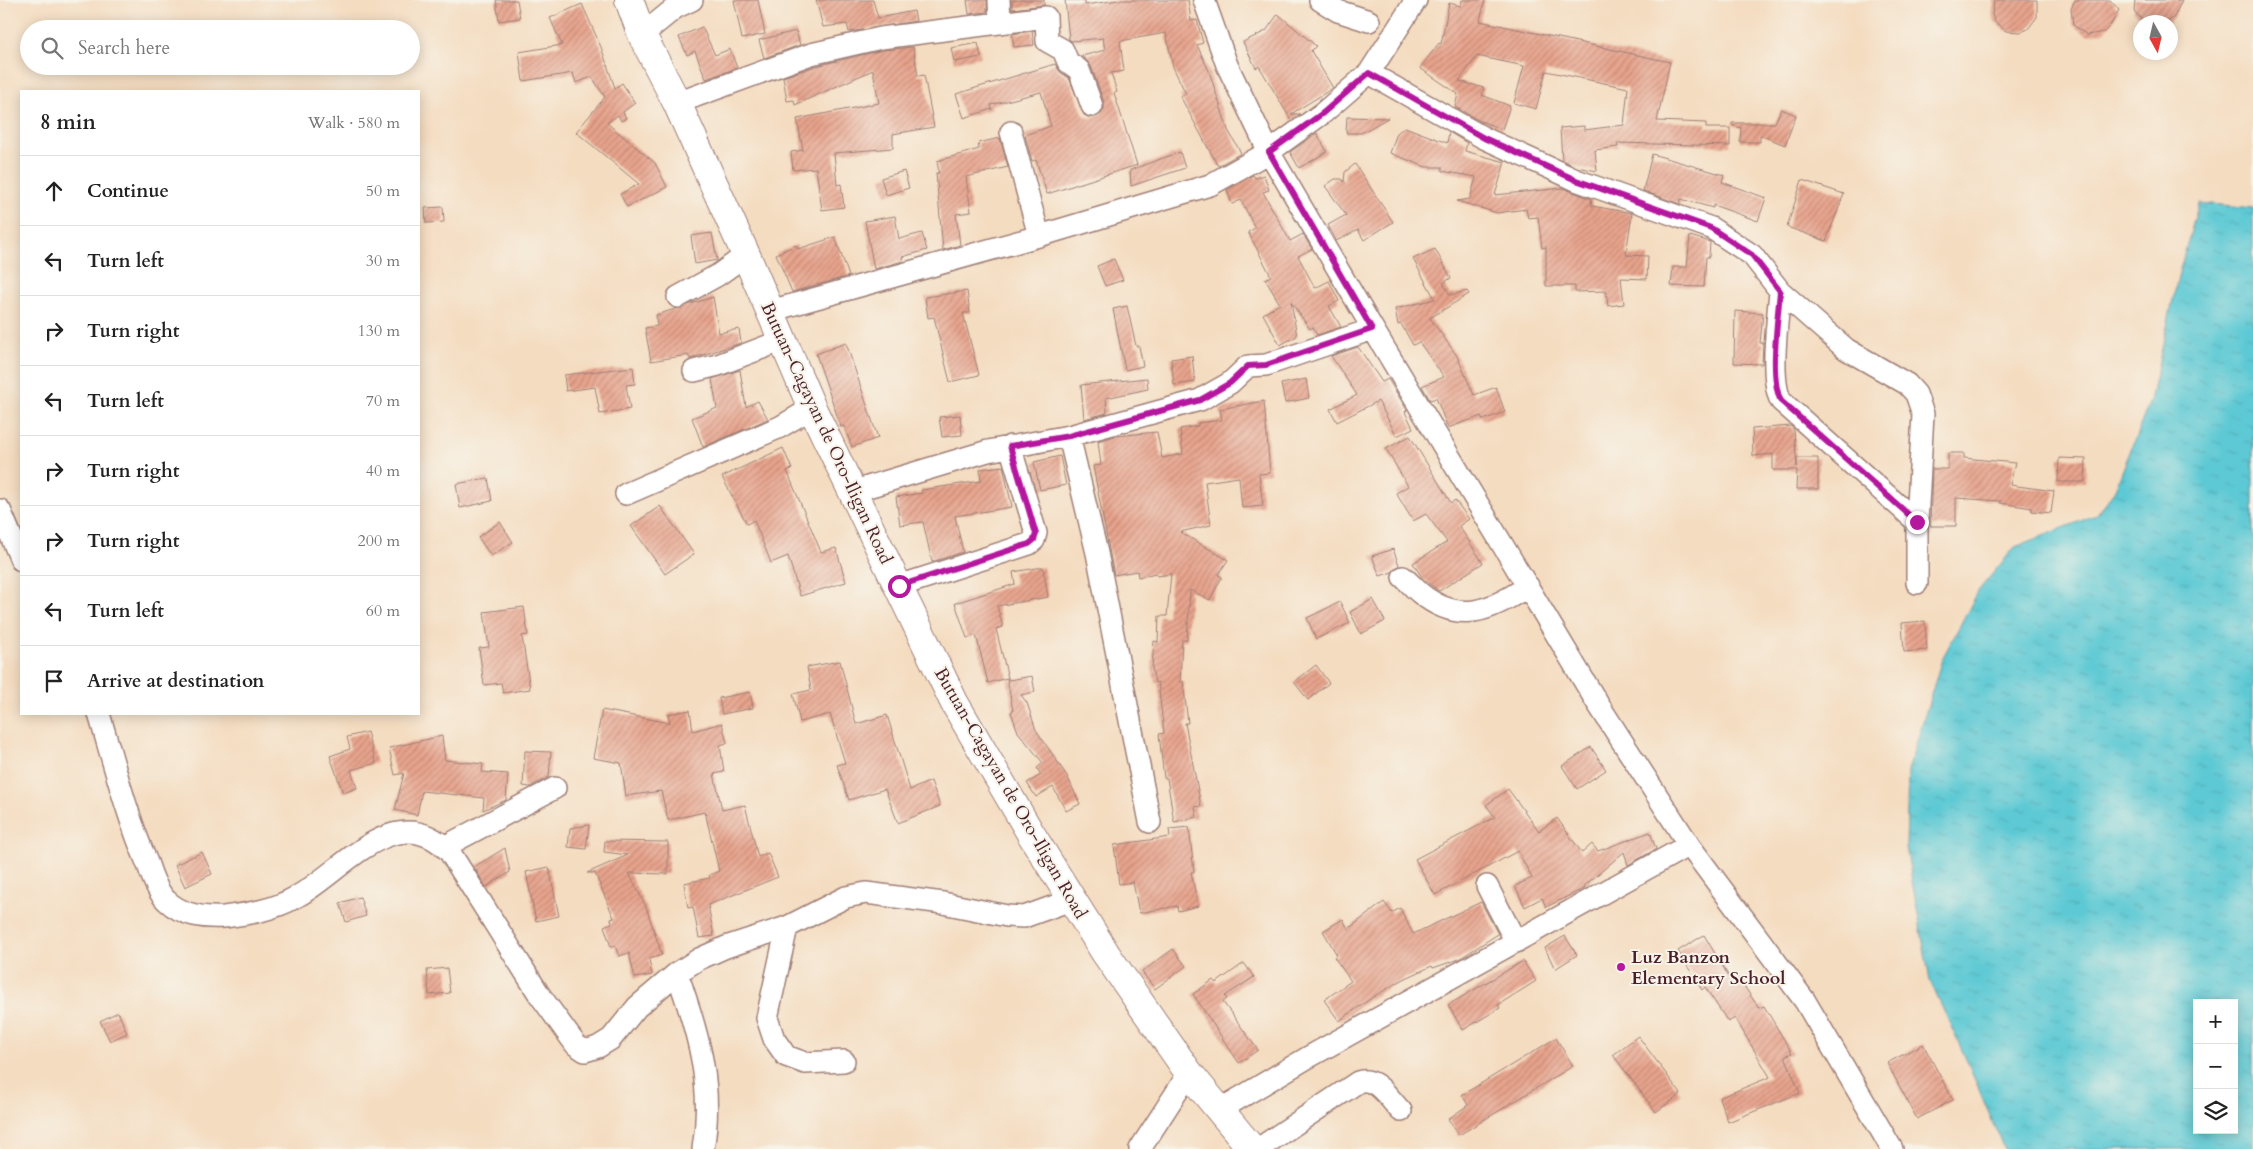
<!DOCTYPE html>
<html lang="en">
<head>
<meta charset="utf-8">
<style>
	:root { --surface:#fff; --page:#f6f6f6; --text:#222; --muted:#767676; --line:#e0e0e0 }
	body { margin:0; font-family:Cardo,serif; background:var(--page); color:var(--text) }
	.controls { position:absolute; right:15px; bottom:15px; display:grid; overflow:hidden; border-radius:0px; box-shadow:0 2px 12px #0003 }
	.controls button { width:45px; height:45px; display:grid; place-items:center; padding:0; border:0; border-bottom:1px solid var(--line); background:var(--surface); color:var(--text); font:25px sans-serif }
	.compass { position:absolute; left:2133px; top:15px; width:45px; height:45px; border-radius:50%; background:var(--surface); box-shadow:0 2px 12px #0003; rotate:172deg }
	.stop { position:absolute; width:15px; height:15px; margin:-11px; border:4px solid #b5179e; border-radius:50%; background:#fff }
	.stop.end { background:#b5179e; border-color:#fff; box-shadow:0 1px 5px #0008 }
	.list { margin:0; padding:0; list-style:none }
	h2 { display:flex; justify-content:space-between; align-items:center; height:65px; margin:0; padding:0 20px; font-size:21px }
	h2 small { font-size:16px; font-weight:400; color:var(--muted) }
	.list li { display:grid; grid-template-columns:32px 1fr auto; gap:15px; align-items:center; box-sizing:border-box; height:70px; padding:0 20px; border-top:1px solid var(--line) }
	.list b { display:block; font-size:19px; white-space:nowrap }
	.list em { font-size:16px; font-style:normal; color:var(--muted) }
	.icon { flex:none; width:28px; height:28px; fill:none; stroke:currentColor; stroke-width:2; stroke-linecap:round; stroke-linejoin:round }
	.map { position:relative; flex:none; width:2253px; height:1149px; overflow:hidden }
	.search { position:absolute; background:var(--surface); box-shadow:0 2px 12px #0003; left:20px; top:20px; width:400px; height:55px; display:flex; align-items:center; gap:12px; box-sizing:border-box; padding:0 18px; border-radius:28px; color:var(--muted); font-size:19px }
	.panel { position:absolute; background:var(--surface); box-shadow:0 2px 12px #0003; left:20px; top:90px; width:400px; height:625px; border-radius:0px }
	.map>svg:first-child { display:block }
</style>
</head>
<body>
<div class="map">
<svg width="2253" height="1149" viewBox="0 0 2253 1149">
	<defs>
		<pattern id="water-ripples" width="26" height="14" patternUnits="userSpaceOnUse" patternTransform="scale(1.25)"><rect width="26" height="14" fill="#5dc9d4"/><path d="M2 4q2-2 4 0t4 0M15 11q2-2 4 0t4 0" fill="none" stroke="#52acb6"/></pattern>
		<pattern id="building-hatch" width="6" height="6" patternUnits="userSpaceOnUse" patternTransform="scale(1.25)"><rect width="6" height="6" fill="#e8a48d"/><path d="M-1 1l2-2M0 6l6-6M5 7l2-2" fill="none" stroke="#be8573"/></pattern>
	</defs>
	<rect width="100%" height="100%" fill="#f7f3e8"/>
	<filter id="ink" filterUnits="userSpaceOnUse"><feTurbulence type="fractalNoise" baseFrequency=".02" numOctaves="2"/><feDisplacementMap in="SourceGraphic" scale="10" xChannelSelector="R" yChannelSelector="G"/><feConvolveMatrix kernelMatrix="1 2 1 2 8 2 1 2 1" color-interpolation-filters="sRGB"/></filter>
	<filter id="wash" filterUnits="userSpaceOnUse"><feTurbulence type="fractalNoise" baseFrequency=".0096" numOctaves="4" result="noise"/><feDisplacementMap in="SourceGraphic" scale="20" xChannelSelector="R" yChannelSelector="G"/><feGaussianBlur stdDeviation="1.12" result="paint"/><feColorMatrix in="noise" values="0 0 0 0 0 0 0 0 0 0 0 0 0 0 0 0 0 1.4 0 .05"/><feComposite in="paint" operator="in"/></filter>
	<g filter="url(#wash)">
		<rect width="100%" height="100%" fill="#f4dcc0"/>
		<path fill="url(#water-ripples)" stroke="#547480" fill-rule="evenodd" d="M2199,203L2253,208V1149H2004L1966,1059L1930,981L1906,847L1908,771L1942,659L1979,590L2015,547L2096,515L2114,492L2150,401L2180,269ZM2197,1003H2234V1130H2197Z"/>
		<g id="blocks">
			<path fill="url(#building-hatch)" d="M496,0H517L520,18L499,21Z
				M734,0H758L765,34L742,39Z
				M816,0H873L878,18L914,11L916,21L849,32L847,24L823,27Z
				M967,0H987V12L969,14Z
				M1012,0H1044V5L1012,9Z
				M1065,0H1085V5L1119,0H1188L1191,21L1197,20L1203,43L1197,45L1209,71L1228,130L1241,153L1218,166L1180,96L1186,94L1173,67L1166,33L1120,41L1124,71L1111,73L1117,92L1114,93L1137,165L1047,194L1036,160L1032,161L1025,135L1051,126L1041,92L991,105L992,109L964,118L956,94L1055,64L1060,72L1069,78L1084,115L1090,118L1101,114L1104,109V102L1091,66L1082,56L1105,50L1103,38L1071,41L1069,39Z
				M1462,0H1485L1480,21L1670,62L1657,121L1706,123V128H1730V146L1617,143L1618,147L1595,150L1597,171L1577,167L1562,160L1560,128L1584,126V130L1624,125L1628,88L1546,71L1536,109L1514,103L1524,66L1477,56L1459,81L1484,88L1482,95L1510,106L1502,129L1480,121L1455,107L1458,94L1420,68L1439,43L1441,44L1449,3L1461,6Z
				M1994,0H2037V17L2028,29L2021,32L2006,31L1994,21L1992,14Z
				M2075,0H2110L2119,10L2110,26L2104,32L2087,35L2073,25L2071,8Z
				M2135,0H2182L2174,17L2168,22L2143,21L2134,11Z
				M582,4L601,47L615,88L622,83L635,103L623,112L626,118L621,121L618,115L607,123L655,163L667,187L627,207L620,194L639,184L576,132L605,97L592,77L576,83L573,73L523,81L519,52L562,45L550,18Z
				M1278,14L1316,46L1311,51L1333,88L1291,114H1300L1291,120L1259,66L1256,68L1243,42L1266,31Z
				M702,27L715,55L730,49L737,68L706,79L695,51L687,55L679,37Z
				M796,31L800,45L764,58L759,40Z
				M1032,31L1034,45L1014,47L1012,34Z
				M978,43L981,57L954,62L951,48Z
				M913,47L918,76L924,75L934,127L893,134V148L834,153L837,185L841,184L844,207L822,210L816,168L793,170L791,152L803,150L797,119L879,103L873,70L795,105L794,100L787,101L783,77L816,66L883,50Z
				M1781,109L1796,115L1785,145L1760,135V142H1740L1741,128L1732,125V123H1775Z
				M1347,117L1388,118L1361,133H1346Z
				M1405,127L1447,143L1449,132L1467,143L1465,151L1505,162L1495,195L1563,188L1591,199L1592,206L1632,213L1626,255L1648,256L1647,279L1621,278L1624,304L1608,306L1606,291L1575,292V286H1546V247L1542,248L1538,217L1528,218L1526,209L1497,213L1457,201L1470,199L1476,177L1442,171V167H1426L1390,153L1397,133Z
				M1317,133L1327,152L1299,168L1290,152Z
				M1000,138L1008,167L966,177L971,212L956,214L960,245L943,250L936,173H939L937,161L979,149L978,143Z
				M1180,152L1185,168L1131,186L1130,170Z
				M1652,154L1724,175L1722,182L1766,198L1758,221L1713,205V208L1681,199L1680,204L1643,191Z
				M1355,164L1393,222L1364,240L1358,230L1336,241L1328,225L1346,215L1325,186L1335,179H1342L1344,182L1345,172Z
				M904,171L909,188L886,195L881,178Z
				M1253,175L1255,178L1264,175L1269,190L1263,192L1290,241L1303,234L1312,249L1298,256L1315,288L1329,281L1339,301L1329,306L1341,327L1317,335L1313,327L1310,329L1291,302L1297,336L1280,345L1263,314L1280,304L1265,279L1271,276L1248,232L1255,228L1241,200L1232,204L1227,190Z
				M1802,180L1844,194L1826,241L1787,227Z
				M443,207L444,222L426,223L425,208Z
				M895,216L899,239L922,233L927,250L902,257L903,261L874,269L865,221Z
				M712,233L717,260L695,264L691,236Z
				M1690,236L1710,242L1709,257H1706L1704,287L1671,286L1673,267H1687Z
				M835,237L849,276L792,292L776,254L796,245L798,249Z
				M1435,249L1451,278L1443,283L1450,295L1467,291L1469,294L1430,318L1457,356L1474,395L1496,387L1505,412L1483,420L1481,416L1448,428L1436,398L1430,400L1422,386L1444,377L1419,342L1413,345L1401,324L1398,325L1395,309L1435,299L1413,259Z
				M1114,259L1123,280L1105,286L1097,266Z
				M967,291L970,313H963L979,375L950,382L934,317L928,318L925,297Z
				M713,297L719,333L739,329L741,343L690,359L688,355L651,361L645,328L657,326L656,315Z
				M1127,306L1136,346H1139L1143,366L1125,370L1113,309Z
				M1735,311L1763,313L1760,343H1763L1762,364L1734,363Z
				M846,343L878,438L852,447L844,426L841,427L816,354Z
				M1358,347L1382,382L1388,379L1407,410L1405,412L1413,428L1397,436L1378,401L1337,422L1330,409L1357,395L1331,356Z
				M1192,356L1195,382L1174,385L1171,359Z
				M633,367L635,384L626,385L630,409L600,414L595,387L566,391L564,375Z
				M740,370L746,407L758,401L768,419L703,447L692,418L717,408L712,379Z
				M1147,378L1148,389L1106,398L1107,413L1084,419L1081,385Z
				M1306,379L1309,398L1285,403L1281,384Z
				M1264,401L1270,473L1259,474L1263,506L1242,508L1239,477L1205,482L1211,525L1180,532L1228,560L1218,575L1222,577L1210,600L1190,590L1187,640H1182L1180,682L1183,681L1188,723H1185L1201,806L1195,807L1197,817L1174,822L1167,778H1164L1159,734L1164,733L1158,682L1155,683L1152,668L1154,641L1158,642L1159,616H1167L1171,574L1157,576L1156,573L1138,577L1137,571L1114,575L1093,466L1101,465L1098,441L1115,436L1157,432L1162,458L1183,454L1180,429L1198,426V423L1222,420L1220,409Z
				M960,415L962,435L942,437L939,417Z
				M1791,426L1794,430L1797,467V458H1818V489H1796L1797,470H1773V454L1753,456L1752,429Z
				M1410,436L1451,503L1455,500L1469,519L1459,526L1483,563L1439,591L1423,579L1413,563L1447,542L1426,514L1413,521L1396,493L1408,486L1386,449Z
				M783,448L792,469L787,471L821,552L836,548L846,582L800,596L788,556L771,563L754,520L747,524L722,477Z
				M1948,453H1964V458L2015,463L2010,485L2054,491L2051,513L2032,511V508L2000,503L2001,501L1956,498V526H1930L1932,469H1948Z
				M1060,456L1066,485L1040,490L1034,462Z
				M2059,458L2086,459L2085,482H2058Z
				M1003,466L1012,507L955,516L963,552L932,562L923,522L900,525L896,497L922,493L921,490L981,481L980,469Z
				M488,478L492,501L460,508L456,484Z
				M660,506L694,554L665,574L631,526Z
				M500,522L513,542L491,556L478,537Z
				M1393,549L1399,565L1392,572L1380,576L1372,556Z
				M1043,567L1048,597L997,606L1003,627L996,629L1008,678L1009,680L1032,676L1035,692L1021,695L1027,703L1036,730L1067,776L1080,804L1066,811L1053,787L1036,797L1027,783L1041,775L1037,768L1043,763L1018,732L1011,712L1013,711L1007,678L988,683L976,635L967,638L955,603L1015,584L1013,572Z
				M1373,599L1385,621L1361,634L1350,612Z
				M1340,602L1350,623L1316,639L1307,618Z
				M524,607L528,635L522,636L530,689L503,693L501,683L484,685L479,648L489,647L484,612Z
				M1925,621L1927,650L1904,652L1902,623Z
				M840,661L856,724L887,715L910,790L931,781L940,806L898,823L885,789L849,800L837,765L845,763L830,714L800,722L793,694L811,690L807,667Z
				M1316,665L1329,683L1308,700L1294,682Z
				M750,692L753,708L722,714L719,698Z
				M602,710L670,723L668,714L690,710L693,731L722,723L727,743L720,745L724,772L714,774L722,810L745,805L758,857L768,853L778,877L708,905L714,936L699,938L693,907L688,908L684,883L710,878L709,875L719,871L705,812L668,820L661,791L626,796L621,763L593,758Z
				M367,732L376,763L351,770L357,788L343,793L330,756L350,749L347,737Z
				M442,736L445,760L483,764L482,772L508,774L506,800L483,810L484,798L422,791L417,815L395,810L404,773L395,775L389,748Z
				M1591,747L1606,770L1577,789L1562,766Z
				M525,751L551,752L549,777L530,787L523,786Z
				M1508,789L1539,831L1557,818L1582,853L1592,844L1598,851L1650,832L1656,849L1628,865L1624,852L1584,886L1585,888L1546,907L1542,898L1525,907L1515,886L1532,878L1518,851L1435,895L1415,859L1495,817L1486,805Z
				M589,825L586,849L568,847L570,828Z
				M1189,827L1194,872H1191L1198,906L1178,911L1177,906L1139,913L1133,882L1119,884L1114,845L1170,837L1169,829Z
				M605,841L668,842V874L629,873L646,907L662,955L649,959L652,975L635,978L629,953L619,956L615,946L611,947L604,926L612,923L611,919L614,918L595,873H587L628,855L604,852Z
				M505,848L510,872L486,887L474,867Z
				M202,852L212,874L185,887L175,865Z
				M549,867L559,916L536,921L526,872Z
				M360,897L366,916L346,922L340,903Z
				M1384,902L1392,913L1400,908L1413,934L1481,902L1498,934L1459,959L1433,968L1432,966L1404,979L1373,997L1339,1021L1324,1000L1351,981L1334,957L1337,955L1323,931L1343,919L1348,929Z
				M1704,935L1729,977L1735,973L1759,1008L1764,1006L1792,1053L1785,1056L1800,1093L1728,1122L1719,1098L1770,1077L1735,1018L1728,1022L1705,987L1702,990L1678,951Z
				M1565,936L1577,955L1555,969L1545,948Z
				M1173,949L1186,966L1155,989L1142,972Z
				M1523,961L1536,981L1498,1005L1500,1008L1463,1030L1448,1005Z
				M1244,963L1254,977L1225,996L1227,999L1223,1002L1258,1050L1239,1063L1193,994L1213,980L1216,983Z
				M447,968L450,993L429,995L427,970Z
				M118,1012L127,1033L110,1041L100,1021Z
				M1638,1036L1681,1094L1656,1112L1613,1055Z
				M1556,1038L1573,1066L1459,1135L1448,1119L1468,1105L1462,1095Z
				M1923,1044L1953,1100L1917,1119L1887,1063Z"/>
		</g>
	</g>
	<g filter="url(#ink)">
		<use href="#blocks" fill-opacity="0" stroke="#9f7e76" stroke-width="1"/>
		<g fill="none" stroke-linecap="round" stroke-linejoin="round">
			<g stroke="#9f7e76" stroke-width="24">
				<path id="minor" d="M999,0L1000,22
					M1204,0L1227,65L1269,152L1373,329L1598,704L1689,845L1805,1001L1892,1149
					M1320,0L1338,11L1369,21
					M642,35L675,8L692,0
					M1369,73L1484,138L1576,180L1711,228L1752,255L1780,291C1778,318 1769,378 1781,401L1917,522
					M677,103L811,54L881,38L1046,17L1047,41L1063,50L1068,62L1079,70L1092,106
					M1011,132L1039,236
					M1780,291L1846,349L1907,384L1916,394L1923,414L1917,522V583
					M678,297L718,275L746,255
					M770,311L1039,236L1210,185L1269,152L1323,113L1369,73L1416,0
					M694,371L718,365L783,340
					M1069,436L1097,553L1150,822
					M851,492L988,451L1069,436L1200,400L1230,383L1248,366L1266,365L1373,329
					M626,494L780,427L812,408
					M0,510L21,560
					M1403,577C1409,582 1414,588 1420,593C1459,625 1491,611 1528,586
					M899,586L1029,544L1034,540L1036,533L1010,446
					M99,714C114,764 127,816 148,865C152,877 158,893 167,901C183,916 204,918 224,917C248,914 274,910 296,897C342,873 394,797 449,851L539,994L576,1045L585,1051L598,1047L611,1039L637,1007L677,973L699,959L726,947L787,927L846,897L866,893L943,903L1007,916L1024,917L1071,900
					M444,847L555,788
					M1487,886L1516,942
					M787,927L767,1018L774,1039L786,1056L805,1063L844,1061
					M677,973C698,1032 714,1086 703,1149
					M1221,1109L1307,1058L1689,845
					M1140,1149L1189,1073
					M1258,1149L1358,1082C1376,1075 1389,1099 1401,1111"/>
			</g>
			<g stroke="#9f7e76" stroke-width="30">
				<path id="highway" d="M629,0L642,35L677,103L746,255L812,408L954,702L1031,834L1106,954L1189,1073L1252,1149"/>
			</g>
			<use href="#minor" stroke="#fff" stroke-width="21"/>
			<use href="#highway" stroke="#fff" stroke-width="28"/>
		</g>
	</g>
	<g fill="none" stroke-linecap="round" stroke-linejoin="round" filter="url(#ink)">
		<path stroke="#b5179e" stroke-width="6" d="M899,586L1029,544L1034,540L1036,534L1010,446L1069,436L1200,400L1230,383L1248,366L1266,365L1372,329L1269,152L1323,113L1369,73L1484,138L1576,180L1711,228L1752,255L1780,291C1778,318 1769,378 1781,401L1917,522"/>
	</g>
	<circle fill="#b5179e" stroke="#f7f3e8" stroke-width="2" cx="1621" cy="967" r="5"/>
	<g text-anchor="middle" stroke-width="4" stroke-linejoin="round" paint-order="stroke">
		<g font-size="18" fill="#4a1f2b" stroke="#f7f3e8">
			<text transform="translate(827 433) rotate(65)" y="6">Butuan-Cagayan de Oro-Iligan Road</text>
			<text transform="translate(1011 793) rotate(60)" y="6">Butuan-Cagayan de Oro-Iligan Road</text>
		</g>
		<g font-size="18" font-weight="bold" fill="#4a1f2b" stroke="#f7f3e8" text-anchor="start">
			<text x="1631" y="963">Luz Banzon<tspan x="1631" dy="21">Elementary School</tspan></text>
		</g>
	</g>
</svg>
<div class="controls">
<button>+</button>
<button>−</button>
<button><svg class="icon" aria-label="layers" viewBox="0 0 24 24"><path d="M12 4l9 5-9 5-9-5zM3 14l9 5 9-5"/></svg></button>
</div>
<svg class="compass" viewBox="-18 -18 36 36"><path d="M0-13l5 13h-10z" fill="#e53935"/><path d="M0 13l5-13h-10z" fill="#767676"/></svg>
<div class="stop" style="left:899px;top:586px"></div>
<div class="stop end" style="left:1917px;top:522px"></div>
<div class="search"><svg class="icon" aria-label="search" viewBox="0 0 24 24"><circle cx="10" cy="10" r="6"/><path d="M15 15l6 6"/></svg>Search here</div>
<section class="panel">
<h2>8 min<small>Walk · 580 m</small></h2>
<ul class="list">
<li><svg class="icon" aria-label="ahead" viewBox="0 0 24 24"><path d="M12 20V5M6 11l6-6 6 6"/></svg><div><b>Continue</b></div><em>50 m</em></li>
<li><svg class="icon" aria-label="left" viewBox="0 0 24 24"><path d="M17 20v-9H6M10 6l-5 5 5 5"/></svg><div><b>Turn left</b></div><em>30 m</em></li>
<li><svg class="icon" aria-label="right" viewBox="0 0 24 24"><path d="M7 20v-9h11M14 6l5 5-5 5"/></svg><div><b>Turn right</b></div><em>130 m</em></li>
<li><svg class="icon" aria-label="left" viewBox="0 0 24 24"><path d="M17 20v-9H6M10 6l-5 5 5 5"/></svg><div><b>Turn left</b></div><em>70 m</em></li>
<li><svg class="icon" aria-label="right" viewBox="0 0 24 24"><path d="M7 20v-9h11M14 6l5 5-5 5"/></svg><div><b>Turn right</b></div><em>40 m</em></li>
<li><svg class="icon" aria-label="right" viewBox="0 0 24 24"><path d="M7 20v-9h11M14 6l5 5-5 5"/></svg><div><b>Turn right</b></div><em>200 m</em></li>
<li><svg class="icon" aria-label="left" viewBox="0 0 24 24"><path d="M17 20v-9H6M10 6l-5 5 5 5"/></svg><div><b>Turn left</b></div><em>60 m</em></li>
<li><svg class="icon" aria-label="arrive" viewBox="0 0 24 24"><path d="M6 21V4h12l-3 4 3 4H6"/></svg><div><b>Arrive at destination</b></div></li>
</ul>
</section>
</div>
</body>
</html>
